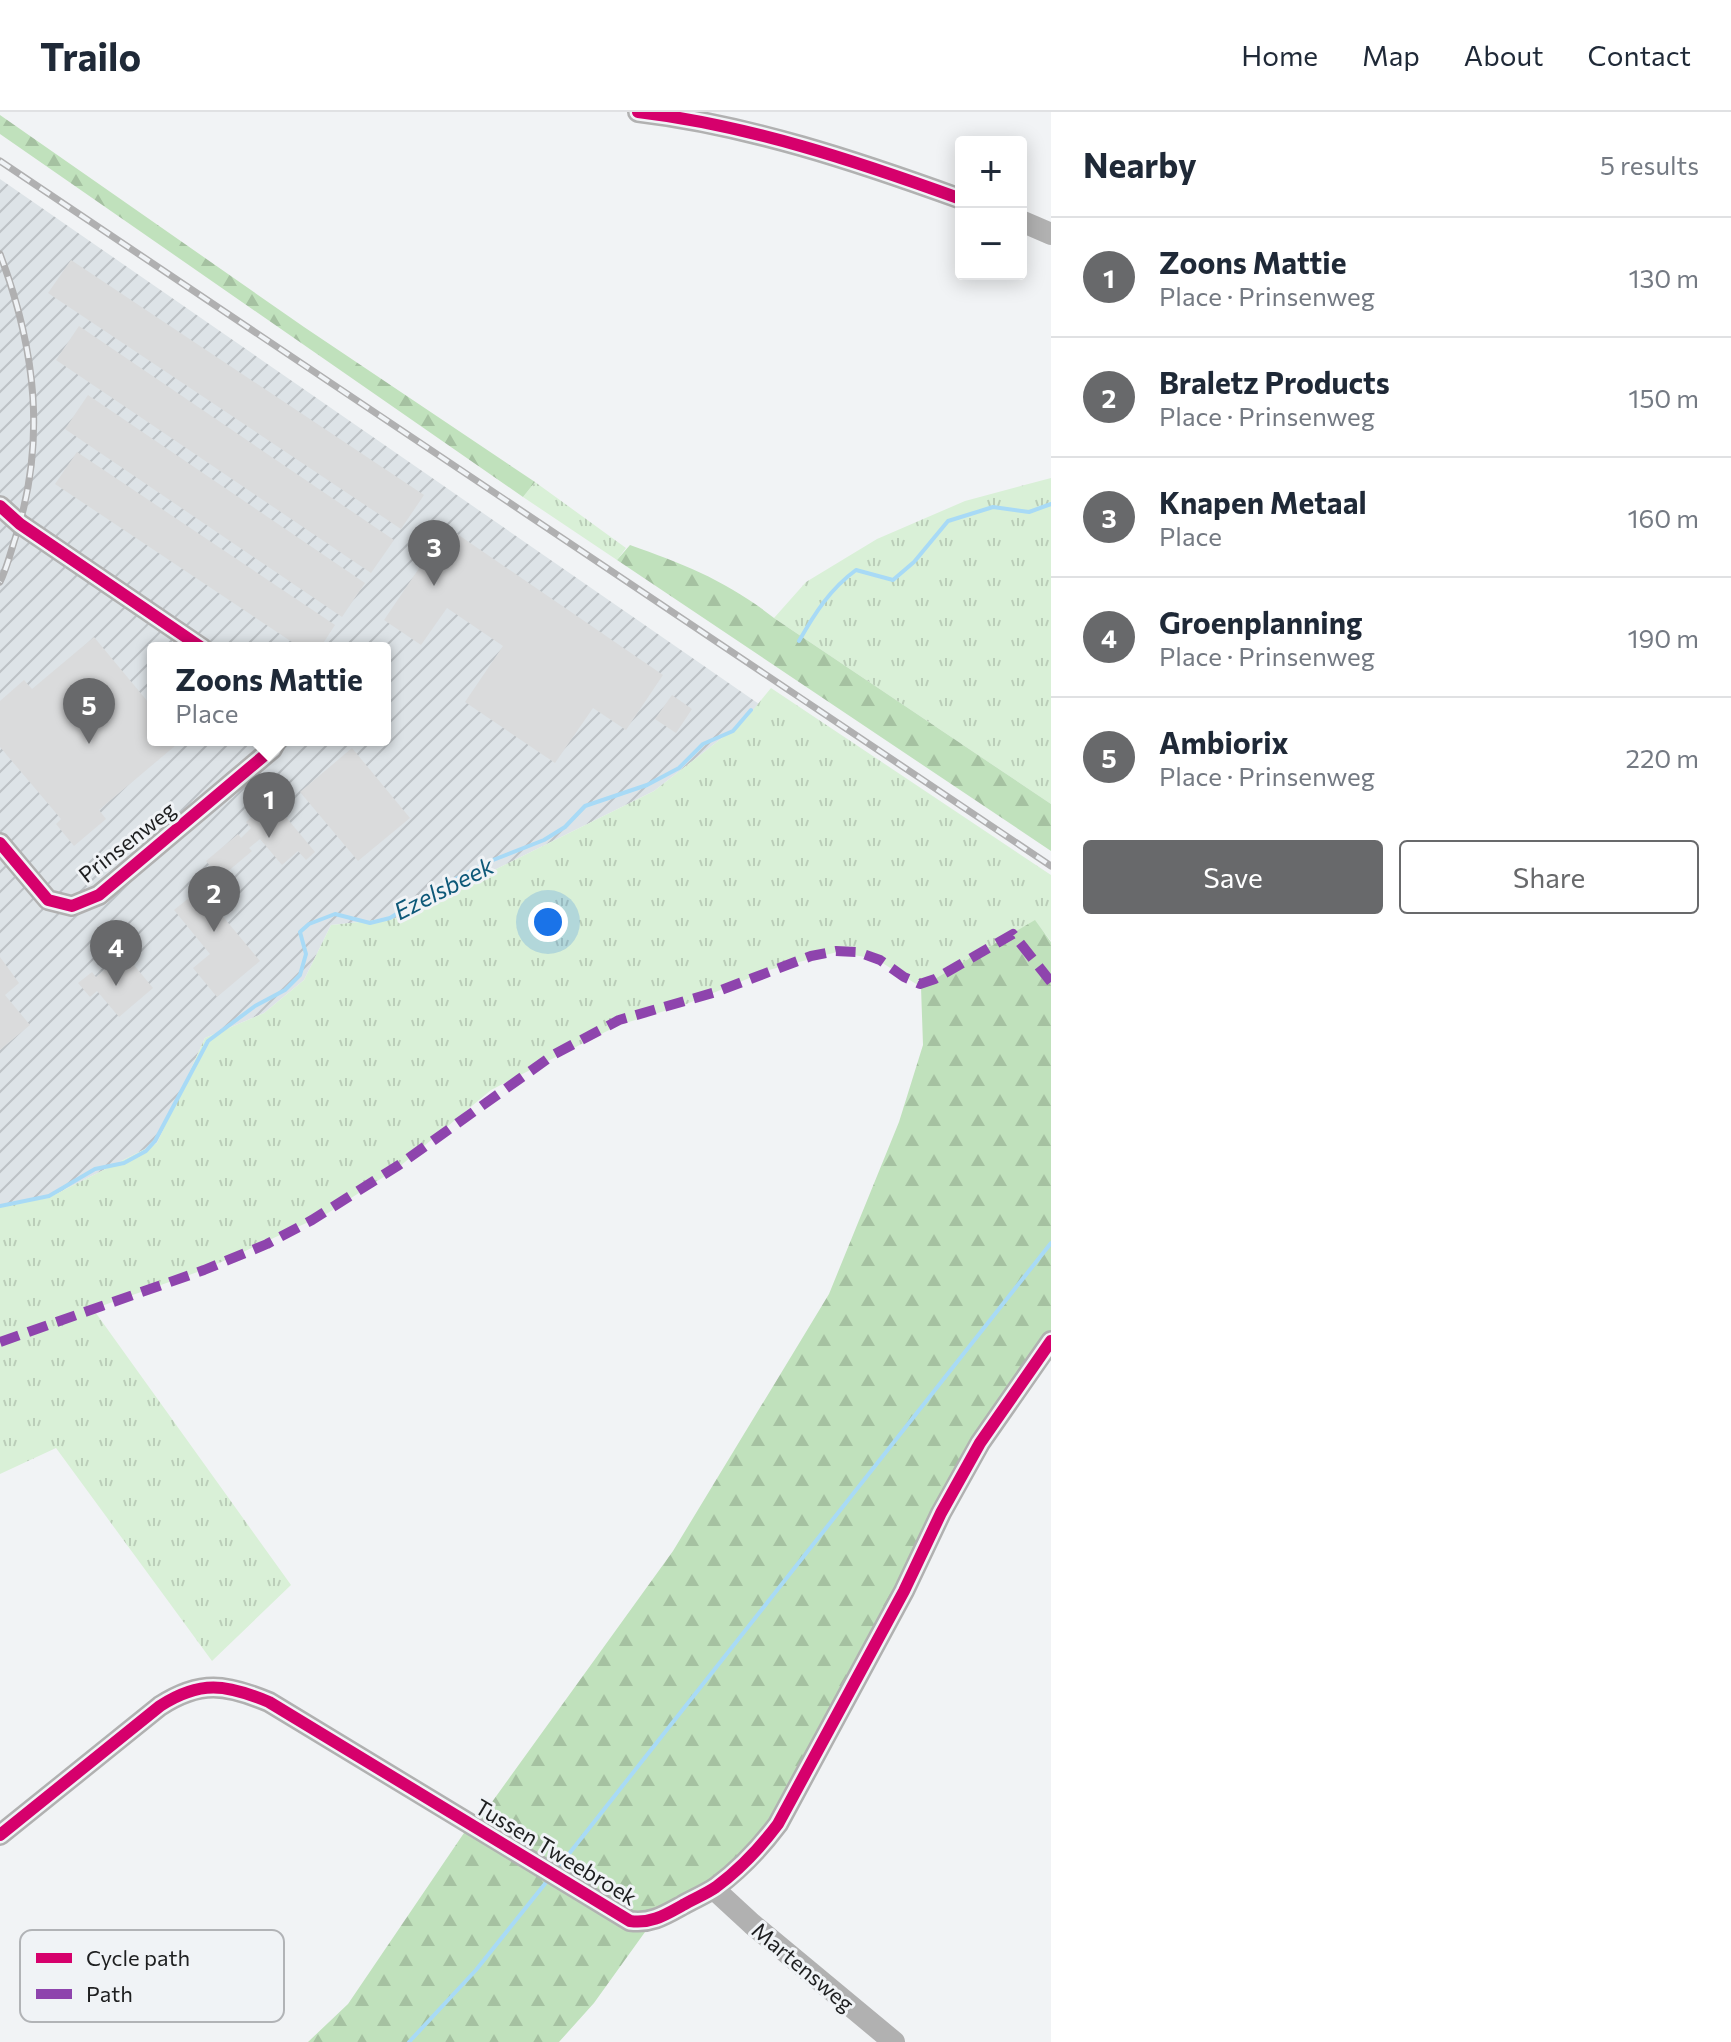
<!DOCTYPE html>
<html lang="en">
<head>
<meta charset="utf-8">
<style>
	:root { --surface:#fff; --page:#f2f2f3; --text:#1f2937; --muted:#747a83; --line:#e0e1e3; --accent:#68696b }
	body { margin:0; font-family:Commissioner,sans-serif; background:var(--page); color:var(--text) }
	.controls { position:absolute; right:24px; top:24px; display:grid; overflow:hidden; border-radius:8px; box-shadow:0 4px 20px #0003 }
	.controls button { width:72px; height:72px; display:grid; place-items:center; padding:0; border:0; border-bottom:2px solid var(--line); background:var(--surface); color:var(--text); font:40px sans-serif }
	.you { position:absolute; left:548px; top:810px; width:28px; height:28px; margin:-20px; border:6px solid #fff; border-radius:50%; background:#1a73e8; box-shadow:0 0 0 12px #1a73e833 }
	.badge { display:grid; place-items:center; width:52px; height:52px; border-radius:50%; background:var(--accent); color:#fff; font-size:26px; font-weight:700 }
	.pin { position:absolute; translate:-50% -66px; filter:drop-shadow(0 2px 4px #0008) }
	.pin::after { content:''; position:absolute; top:42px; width:28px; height:24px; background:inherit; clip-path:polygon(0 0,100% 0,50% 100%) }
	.popup { position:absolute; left:147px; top:530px; width:244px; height:104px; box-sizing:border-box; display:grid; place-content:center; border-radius:8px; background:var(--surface); filter:drop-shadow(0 2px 6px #0005); font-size:26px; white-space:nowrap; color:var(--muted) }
	.popup b { font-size:30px; color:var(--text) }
	.popup::after { content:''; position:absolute; left:50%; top:100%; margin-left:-16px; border:16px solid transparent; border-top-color:var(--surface) }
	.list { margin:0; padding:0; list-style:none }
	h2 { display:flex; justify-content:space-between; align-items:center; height:104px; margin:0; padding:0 32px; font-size:34px }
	h2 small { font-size:26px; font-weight:400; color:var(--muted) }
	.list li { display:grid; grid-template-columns:52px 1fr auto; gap:24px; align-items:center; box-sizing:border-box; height:120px; padding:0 32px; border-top:2px solid var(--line) }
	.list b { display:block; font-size:30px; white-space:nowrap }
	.list p { margin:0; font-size:26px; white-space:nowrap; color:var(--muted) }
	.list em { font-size:26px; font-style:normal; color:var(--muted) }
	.actions { display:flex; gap:16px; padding:24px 32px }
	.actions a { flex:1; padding:18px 0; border:2px solid var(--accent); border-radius:8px; text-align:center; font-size:28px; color:var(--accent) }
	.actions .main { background:var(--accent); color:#fff }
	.map { position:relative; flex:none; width:1051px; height:1930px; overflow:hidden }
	header { display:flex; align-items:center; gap:48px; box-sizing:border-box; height:112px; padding:0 40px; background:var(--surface); border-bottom:2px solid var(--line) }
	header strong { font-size:38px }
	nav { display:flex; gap:44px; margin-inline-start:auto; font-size:28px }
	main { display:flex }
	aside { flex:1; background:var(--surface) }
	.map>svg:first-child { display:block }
</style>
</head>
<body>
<header>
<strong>Trailo</strong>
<nav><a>Home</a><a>Map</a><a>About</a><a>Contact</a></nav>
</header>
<main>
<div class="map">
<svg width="1051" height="1930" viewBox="0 0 1051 1930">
	<defs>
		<pattern id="industrial-furrows" width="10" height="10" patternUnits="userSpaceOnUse" patternTransform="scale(2)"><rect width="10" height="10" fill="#dde3e7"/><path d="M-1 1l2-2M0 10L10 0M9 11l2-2" fill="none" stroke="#bdc2c6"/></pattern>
		<pattern id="grass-tufts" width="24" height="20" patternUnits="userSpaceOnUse" patternTransform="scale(2)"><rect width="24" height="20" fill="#d9f0d7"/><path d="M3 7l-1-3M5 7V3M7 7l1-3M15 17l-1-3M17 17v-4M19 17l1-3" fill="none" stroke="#bacdb8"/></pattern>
		<pattern id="forest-firs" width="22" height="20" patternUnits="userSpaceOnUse" patternTransform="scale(2)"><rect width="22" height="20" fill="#c0e1bc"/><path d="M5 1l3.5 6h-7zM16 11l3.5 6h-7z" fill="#a5c1a1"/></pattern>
	</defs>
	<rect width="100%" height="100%" fill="#f1f3f5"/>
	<path fill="url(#industrial-furrows)" fill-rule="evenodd" d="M0,67L759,592L745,608L654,679L397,806L331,813L304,868L264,901L205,926L157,1031L48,1086L0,1094ZM153,536H385V628H153Z"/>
	<path fill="url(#grass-tufts)" d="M1051,366V692L774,506L806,470L877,427L965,389Z
		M535,370L626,436L617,448L523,385Z
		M771,576L1051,763V829L1035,809L921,875L876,847L837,840L769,858L684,893L619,913L491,978L399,1055L328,1101L206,1157L93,1197L291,1473L212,1549L56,1336L0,1362V1094L48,1086L157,1031L205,926L264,901L304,868L331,813L397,806L654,679L745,608Z"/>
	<path fill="url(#forest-firs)" d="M0,3L304,215L535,370L523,385L0,22Z
		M630,433C686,453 727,469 774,506L1051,692V739L617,448Z
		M1035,808L1051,830V1220L775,1707L733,1753L656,1801L633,1803L479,1708L673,1439L829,1182L899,1010L923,933L921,875Z
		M466,1718L620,1811L645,1820L594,1891L559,1930H308L348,1892Z"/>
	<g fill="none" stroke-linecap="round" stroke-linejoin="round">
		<path stroke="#a8daf6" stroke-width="4" d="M799,529C815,501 830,477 856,458L893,468L914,450L948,409L993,395L1029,400L1051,392
			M0,1094L49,1084L95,1057L124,1051L146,1039L155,1029L208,929L255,894L285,878L300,863L306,842L300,820L309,812L335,802L370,811L390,806L440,775L488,750L544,728L565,715L585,694L647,673L679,656L703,632L733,619L751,598
			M557,1757L1051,1131
			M409,1930L476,1858L548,1768"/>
	</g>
	<path fill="#dadbdc" d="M71,148L424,383L401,417L48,181Z
		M79,214L394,428L371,461L56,248Z
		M88,283L365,471L342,505L65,317Z
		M77,340L335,513L320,536H301L55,372Z
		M447,415L663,563L626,618L593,596L555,651L465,590L503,534L447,496L421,533L384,508Z
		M94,525L153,596V628H182L99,698L106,707L74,734L56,712L61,707L0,635V589L24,568L32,577Z
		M672,583L692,597L676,621L655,607Z
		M352,636L410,706L358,749L300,680Z
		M271,687L315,740L306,748L298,739L282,753L260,727L249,736L252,739L220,766L206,749L238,722L241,726L251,716L246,710Z
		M200,777L260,849L217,885L193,856L210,842L174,798Z
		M124,841L153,876L119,905L97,879L90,885L78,871L92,860L96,865Z
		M0,845L19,871L5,883L30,913L0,938Z"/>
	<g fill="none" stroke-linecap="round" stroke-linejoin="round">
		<path stroke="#b1b1b1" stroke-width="22" d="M638,0C748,13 856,49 961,87
			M1021,109L1051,122
			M0,394L20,412L202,536
			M0,731L48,788L72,794L99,783L272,637L277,628
			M0,1723L160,1594C200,1568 226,1572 269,1590L630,1809C651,1812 665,1803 683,1793C693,1787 706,1782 716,1775C740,1757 760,1736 778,1712L904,1479L941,1401L980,1331L1051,1229
			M714,1777L752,1812L894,1930"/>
		<g stroke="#b0b0b1" stroke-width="7">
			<path id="rail" d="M0,49L1051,754
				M0,142C36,238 47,331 14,430C10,443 6,458 0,470"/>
		</g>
		<use href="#rail" stroke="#f0f3f6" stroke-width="4" stroke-dasharray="12" stroke-linecap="butt"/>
		<path stroke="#8e44ad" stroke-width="10" stroke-dasharray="20 10" stroke-linecap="butt" d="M0,1230L204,1158L267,1132L312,1108L399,1053L553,943L619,908L716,880L811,844L836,839L858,840L880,848L904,865L920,872L935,867L1013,822L1051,870"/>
		<g stroke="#f0f3f6" stroke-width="17">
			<path id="cycleway" d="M638,0C748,13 856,49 961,87
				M0,394L20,412L202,536
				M0,731L48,788L72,794L99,783L272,637L277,628
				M0,1723L160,1594C200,1568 226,1572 269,1590L630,1809C651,1812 665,1803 683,1793C693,1787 706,1782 716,1775C740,1757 760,1736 778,1712L904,1479L941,1401L980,1331L1051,1229"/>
		</g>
		<use href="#cycleway" stroke="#d6006c" stroke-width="12"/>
	</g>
	<g text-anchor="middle" stroke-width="6" stroke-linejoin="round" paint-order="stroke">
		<g font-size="22" fill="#1e1f20" stroke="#f0f3f6">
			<text transform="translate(127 730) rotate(-38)" y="8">Prinsenweg</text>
			<text transform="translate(556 1740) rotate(31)" y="8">Tussen Tweebroek</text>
			<text transform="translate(803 1855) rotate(40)" y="8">Martensweg</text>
		</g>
		<g font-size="24" font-style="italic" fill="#0d5878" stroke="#f0f3f6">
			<text transform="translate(444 777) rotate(-27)" y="8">Ezelsbeek</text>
		</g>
	</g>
	<rect x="20" y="1818" width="264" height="92" rx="12" fill="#f0f3f6" stroke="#b1b3b6" stroke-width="2"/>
	<rect x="36" y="1841" width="36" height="10" fill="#d6006c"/>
	<rect x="36" y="1877" width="36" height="10" fill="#8e44ad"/>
	<g font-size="22" fill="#1e1f20">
		<text x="86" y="1854">Cycle path</text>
		<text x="86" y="1890">Path</text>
	</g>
</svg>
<div class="controls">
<button>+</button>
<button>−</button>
</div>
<div class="you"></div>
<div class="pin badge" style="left:269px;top:726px">1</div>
<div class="popup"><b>Zoons Mattie</b>Place</div>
<div class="pin badge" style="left:214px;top:820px">2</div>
<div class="pin badge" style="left:434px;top:474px">3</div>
<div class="pin badge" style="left:116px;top:874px">4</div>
<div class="pin badge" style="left:89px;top:632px">5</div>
</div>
<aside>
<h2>Nearby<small>5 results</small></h2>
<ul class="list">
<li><span class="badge">1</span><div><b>Zoons Mattie</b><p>Place · Prinsenweg</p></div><em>130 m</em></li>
<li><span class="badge">2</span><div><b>Braletz Products</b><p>Place · Prinsenweg</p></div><em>150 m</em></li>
<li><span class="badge">3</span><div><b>Knapen Metaal</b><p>Place</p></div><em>160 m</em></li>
<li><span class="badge">4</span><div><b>Groenplanning</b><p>Place · Prinsenweg</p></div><em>190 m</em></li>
<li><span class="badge">5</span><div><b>Ambiorix</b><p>Place · Prinsenweg</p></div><em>220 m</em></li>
</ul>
<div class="actions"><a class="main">Save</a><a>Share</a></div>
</aside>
</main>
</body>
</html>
